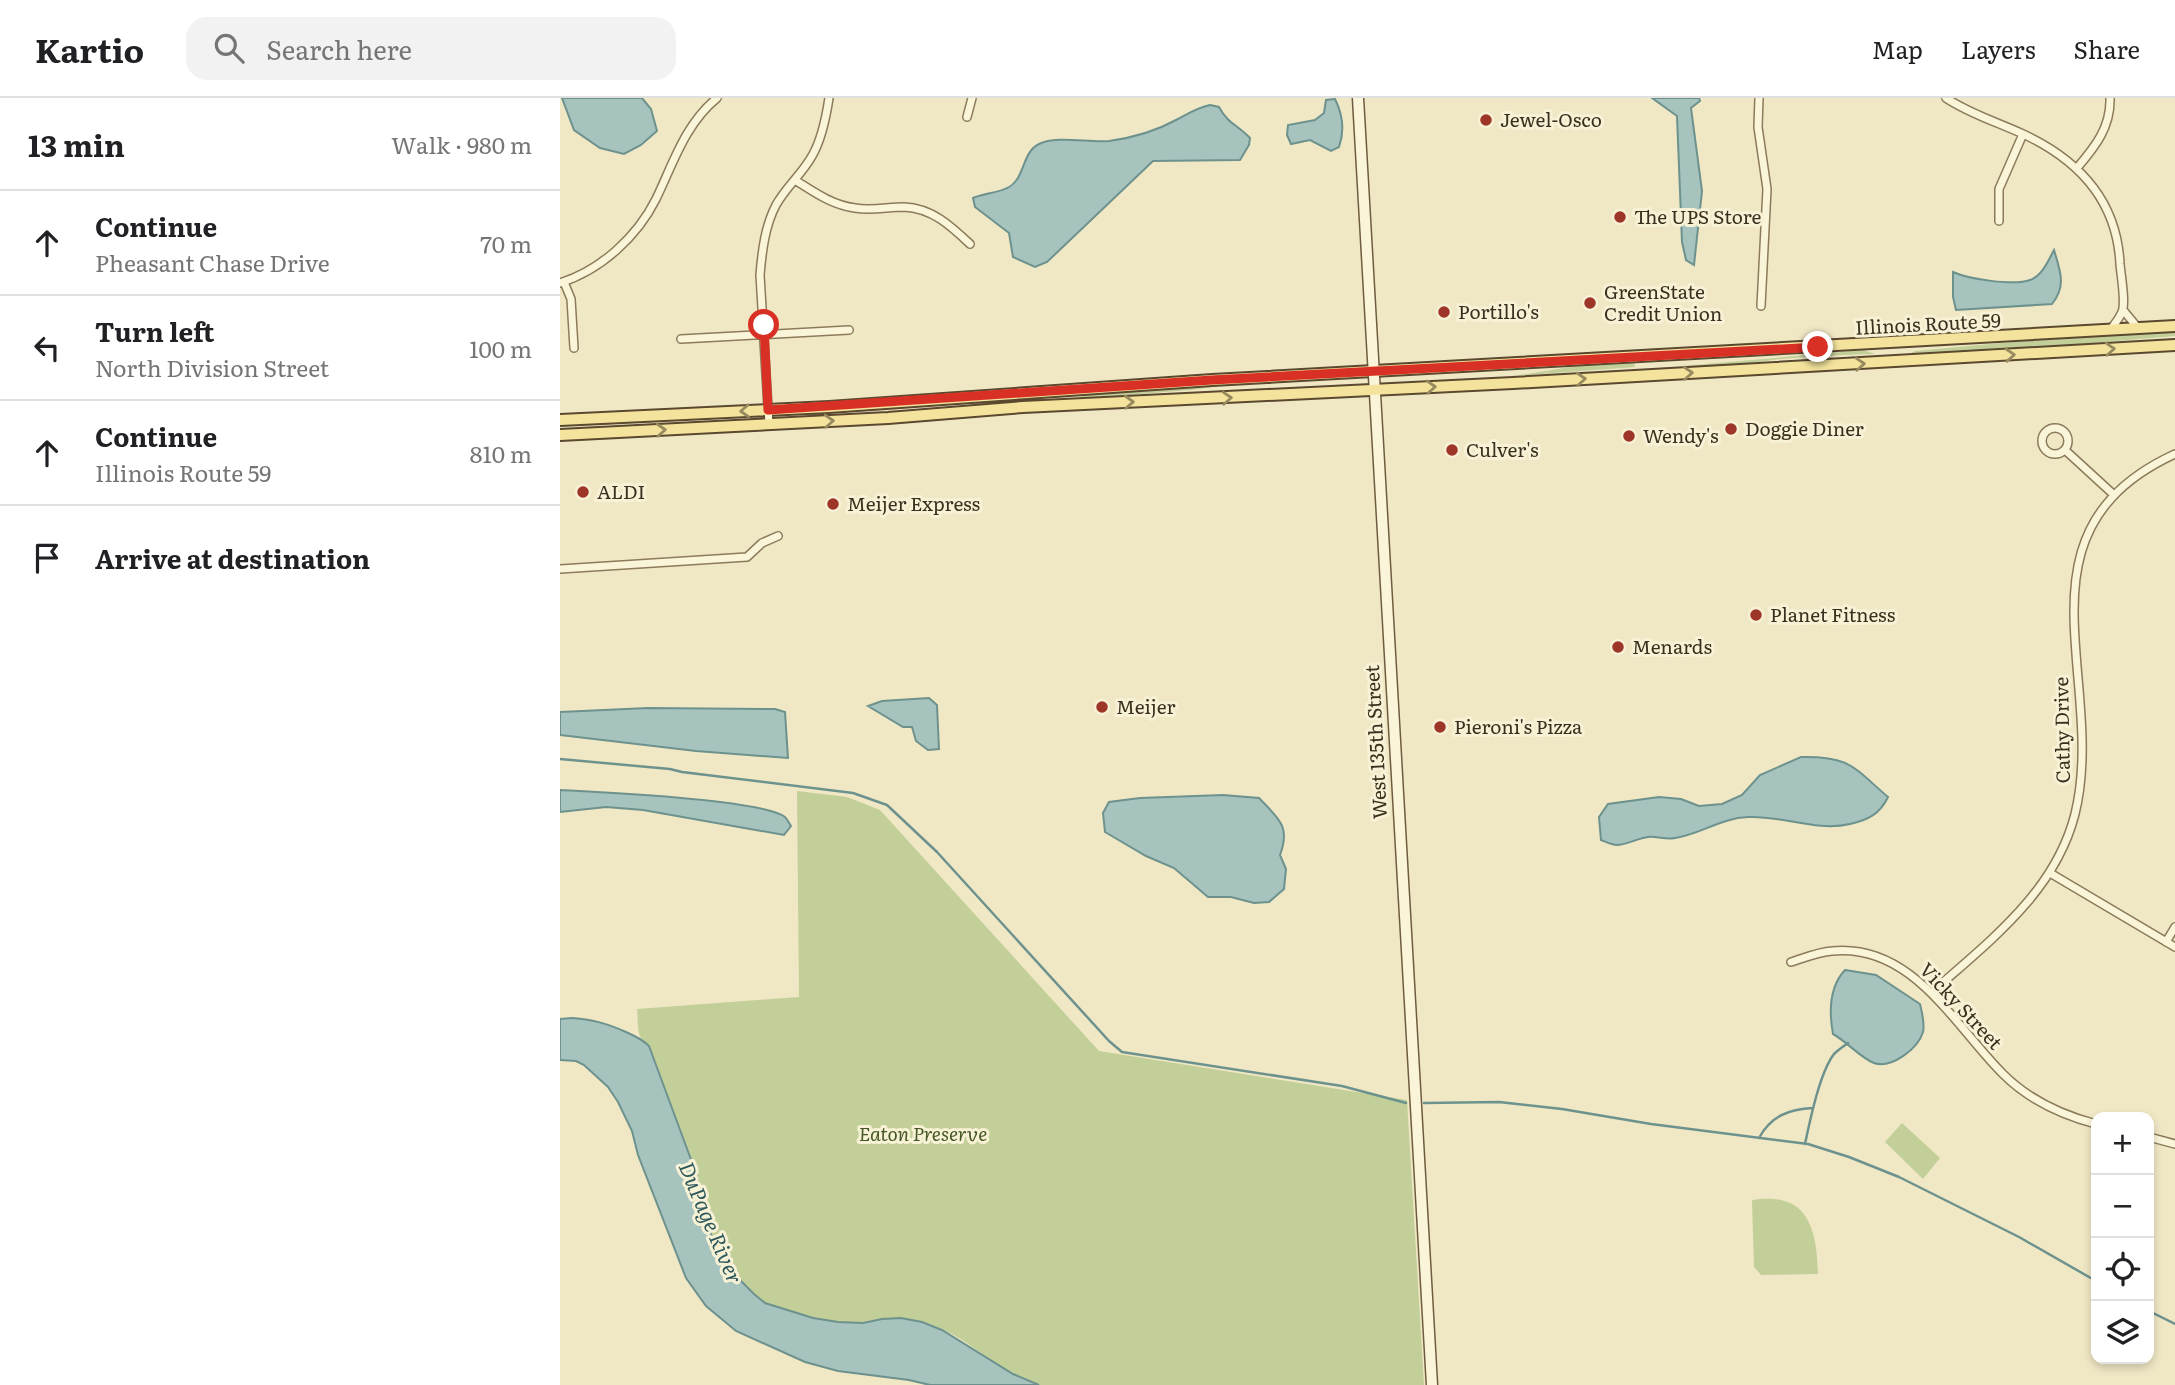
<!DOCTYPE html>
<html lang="en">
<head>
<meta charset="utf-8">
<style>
	:root { --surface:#fff; --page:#f2f2f2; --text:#202124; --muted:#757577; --line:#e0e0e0 }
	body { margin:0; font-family:Literata,serif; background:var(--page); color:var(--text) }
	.controls { position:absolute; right:21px; bottom:21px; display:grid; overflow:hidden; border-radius:14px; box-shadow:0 4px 10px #0003 }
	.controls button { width:63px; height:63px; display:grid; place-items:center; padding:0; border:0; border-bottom:2px solid var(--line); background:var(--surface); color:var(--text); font:35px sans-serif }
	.stop { position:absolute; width:21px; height:21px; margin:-16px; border:5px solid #d93025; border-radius:50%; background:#fff }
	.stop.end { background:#d93025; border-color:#fff; box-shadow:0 2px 7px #0008 }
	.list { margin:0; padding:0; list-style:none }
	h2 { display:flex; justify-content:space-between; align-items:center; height:91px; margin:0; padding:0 28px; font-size:30px }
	h2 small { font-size:23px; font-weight:400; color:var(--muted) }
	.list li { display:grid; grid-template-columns:46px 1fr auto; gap:21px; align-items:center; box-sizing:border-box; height:105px; padding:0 28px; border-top:2px solid var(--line) }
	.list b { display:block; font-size:26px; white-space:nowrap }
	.list p { margin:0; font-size:23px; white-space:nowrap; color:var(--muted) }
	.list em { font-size:23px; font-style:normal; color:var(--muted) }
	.icon { flex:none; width:38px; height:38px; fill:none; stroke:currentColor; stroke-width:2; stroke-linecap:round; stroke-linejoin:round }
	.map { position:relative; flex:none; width:1615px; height:1287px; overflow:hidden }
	header { display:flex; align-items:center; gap:42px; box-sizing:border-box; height:98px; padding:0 35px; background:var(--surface); border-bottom:2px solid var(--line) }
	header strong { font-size:33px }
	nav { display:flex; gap:38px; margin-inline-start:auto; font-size:24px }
	.search { width:490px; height:63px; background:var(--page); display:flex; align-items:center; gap:18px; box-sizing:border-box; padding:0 24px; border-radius:21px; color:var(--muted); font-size:26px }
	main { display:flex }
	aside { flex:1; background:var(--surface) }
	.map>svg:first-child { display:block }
</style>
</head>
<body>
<header>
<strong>Kartio</strong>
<div class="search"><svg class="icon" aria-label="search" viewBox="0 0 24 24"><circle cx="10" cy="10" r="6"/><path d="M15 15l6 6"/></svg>Search here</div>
<nav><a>Map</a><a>Layers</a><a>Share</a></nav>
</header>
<main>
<aside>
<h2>13 min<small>Walk · 980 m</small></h2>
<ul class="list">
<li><svg class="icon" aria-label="ahead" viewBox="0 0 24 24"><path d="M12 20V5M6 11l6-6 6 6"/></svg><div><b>Continue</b><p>Pheasant Chase Drive</p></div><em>70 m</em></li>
<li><svg class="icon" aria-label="left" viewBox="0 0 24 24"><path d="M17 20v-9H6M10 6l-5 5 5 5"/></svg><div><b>Turn left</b><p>North Division Street</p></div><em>100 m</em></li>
<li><svg class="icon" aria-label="ahead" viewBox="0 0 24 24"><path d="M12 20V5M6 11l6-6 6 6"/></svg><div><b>Continue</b><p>Illinois Route 59</p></div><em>810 m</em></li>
<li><svg class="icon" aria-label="arrive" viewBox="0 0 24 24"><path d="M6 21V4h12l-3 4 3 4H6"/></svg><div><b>Arrive at destination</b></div></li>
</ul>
</aside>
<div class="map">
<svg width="1615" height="1287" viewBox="0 0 1615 1287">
	<rect width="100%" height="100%" fill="#f0e8c5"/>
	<path fill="#c2cf99" d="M1615,233V238L1487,249L1345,258L1355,253L1495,240Z
		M1303,252L1315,256C1284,257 1253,258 1221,261C1196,264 1145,275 1123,268Z
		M1074,265L1075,269L954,278L1016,268Z
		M675,286L631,292L518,301L527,295Z
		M237,693L287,699L320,712L539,953L847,1002L864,1287H479C436,1275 406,1234 362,1224C343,1219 324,1222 305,1225C278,1228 230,1217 206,1206C189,1197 171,1176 162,1160C146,1133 145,1103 136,1074C123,1036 108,998 94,959C91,951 83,946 80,938C77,931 78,919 77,911L239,899Z
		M1342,1025L1380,1060L1363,1081L1325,1044Z
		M1192,1102C1201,1101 1212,1100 1221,1102C1255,1109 1257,1149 1258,1176L1201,1177L1194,1169Z"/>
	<path fill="#a7c3be" stroke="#6d928e" stroke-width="2" d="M2,0H82L91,11L97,33L81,47L64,56L40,50L14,32Z
		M1092,0H1139L1140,3L1131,10L1142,93L1134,167L1126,162L1122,144L1117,18Z
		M775,1C783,17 785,32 779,49L771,53L750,42L731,46L727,37L728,27L755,22L764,15L766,2Z
		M650,7L659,9C668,26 678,27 690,40L689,47L680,62L593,63L487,164L475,169L453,159L449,135L415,109L413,100C424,95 439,95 449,89C465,80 462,54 479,46C496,37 529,45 549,43C571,40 596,33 616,22C628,16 636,10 650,7Z
		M1494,152C1500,173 1507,187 1492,206L1396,212L1393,199V174C1408,181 1454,188 1470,182C1482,178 1488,163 1494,152Z
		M369,600L377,607L379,651L368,652L356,643L352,629H343L308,608L322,603Z
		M88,610L215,611L225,614L228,660L136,653L0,637V614Z
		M1241,659C1290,658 1293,669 1328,699C1320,716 1308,722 1290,726C1256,734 1222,717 1188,719C1161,720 1141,736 1115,740C1106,742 1097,738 1088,739C1078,740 1067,747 1057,747C1052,747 1046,744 1041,742L1039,719L1048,706L1099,699L1121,701L1139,708L1162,706L1182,697L1200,677Z
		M0,692C37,694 201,701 225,719C227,721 229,725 231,728L224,737L83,712L46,709L0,714Z
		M663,697L699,700C718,720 731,728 720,757L726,771L724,791L709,804L694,805L671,799H648L614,770L586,758L545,734L543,715L549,704L580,700Z
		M1285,872L1316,877L1360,906C1362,915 1365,925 1363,934C1358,951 1331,971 1314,965C1302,961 1286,943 1273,936C1269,914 1269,889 1285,872Z
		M12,920C34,922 46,925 66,934C76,939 81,940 89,948L136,1075L146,1122L154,1145L168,1170L194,1196L205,1205L253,1220L278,1224L303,1225L322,1221L341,1220L362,1224L382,1232L453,1276L479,1287H370L349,1282L278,1273L245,1264L176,1233L146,1208L126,1180L78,1057L72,1033L58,1004L48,989L24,967L16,963L0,962V921Z"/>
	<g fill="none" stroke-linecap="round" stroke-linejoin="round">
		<path stroke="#6d928e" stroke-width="2.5" d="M0,661L110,671L122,674L293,695L327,707L377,754L549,943L562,954L782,988L846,1005
			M864,1005L939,1004L1002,1011L1091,1026L1248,1046L1289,1059L1339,1079L1459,1139L1536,1183
			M1199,1040C1211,1018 1229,1011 1253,1010
			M1245,1046C1250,1022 1260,974 1274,956C1278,952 1284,948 1288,945
			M1589,1213L1615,1226"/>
		<g stroke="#8c7b5a" stroke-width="10">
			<path id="street" d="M1199,0L1198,29L1207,91L1201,208
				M1386,0C1410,16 1437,24 1463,36C1519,62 1557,103 1560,166C1561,178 1566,205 1562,214C1559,221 1554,227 1550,232
				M407,19L412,0
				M1517,70C1535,49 1551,29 1550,0
				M235,82C254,94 272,107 295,110C311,113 328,109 344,109C372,110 391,128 410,146
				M1439,123V91L1463,36
				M4,184L11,201L14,250
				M0,185C41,172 77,139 96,101C113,66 125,26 157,0
				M1563,212L1578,230
				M121,241L289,232
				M209,326L200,177C202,153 205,128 216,107C226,89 242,76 252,58C262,41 266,20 269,0
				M1482 343a13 13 0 1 1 26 0a13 13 0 1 1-26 0Z
				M1505,352L1553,396
				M0,471L187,459L202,445L218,438
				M1490,775L1615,849
				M1606,844L1615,829
				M1231,864C1244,860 1258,854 1272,853C1352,845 1394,927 1443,976C1468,1001 1502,1017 1536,1026
				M1371,895C1428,844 1495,795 1515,716C1548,582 1446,434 1615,356
				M1589,1039L1615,1046"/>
		</g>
		<g stroke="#6e5c3e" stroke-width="13">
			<path id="secondary" d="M798,0L872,1287"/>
		</g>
		<g stroke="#5a482f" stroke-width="14">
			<path id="primary" d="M0,322L269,309L652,282L1615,228
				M0,337L328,320L463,309L953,285L1615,247"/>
		</g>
		<use href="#street" stroke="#faf4d9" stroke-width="7"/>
		<use href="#secondary" stroke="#faf4d9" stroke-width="10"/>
		<use href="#primary" stroke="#f3e39d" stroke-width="10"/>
	</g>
	<defs><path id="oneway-chevron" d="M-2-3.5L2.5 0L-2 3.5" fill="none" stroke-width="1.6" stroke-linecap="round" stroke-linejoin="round" transform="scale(1.75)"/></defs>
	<g stroke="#978a5e">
		<use href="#oneway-chevron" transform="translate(1550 251) rotate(-3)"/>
		<use href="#oneway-chevron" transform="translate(1450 257) rotate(-4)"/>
		<use href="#oneway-chevron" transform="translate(1300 266) rotate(-3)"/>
		<use href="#oneway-chevron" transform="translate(1128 275) rotate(-3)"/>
		<use href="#oneway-chevron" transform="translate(1021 281) rotate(-3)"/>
		<use href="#oneway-chevron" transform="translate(871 289) rotate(-3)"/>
		<use href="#oneway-chevron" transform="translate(667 300) rotate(-3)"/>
		<use href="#oneway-chevron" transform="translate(569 304) rotate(-2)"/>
		<use href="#oneway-chevron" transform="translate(185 313) rotate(177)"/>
		<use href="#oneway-chevron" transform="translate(269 323) rotate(-3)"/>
		<use href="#oneway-chevron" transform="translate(101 332) rotate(-3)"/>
	</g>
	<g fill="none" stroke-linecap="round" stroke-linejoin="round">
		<path stroke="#d93025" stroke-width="9" d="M204,227L208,312L652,282L1258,249"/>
	</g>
	<g fill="#9d3628" stroke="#f7f1d5" stroke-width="2.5">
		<circle cx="926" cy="22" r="7"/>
		<circle cx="1060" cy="119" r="7"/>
		<circle cx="1030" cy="205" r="7"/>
		<circle cx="884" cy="214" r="7"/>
		<circle cx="1171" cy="331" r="7"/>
		<circle cx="1069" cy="338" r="7"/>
		<circle cx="892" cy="352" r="7"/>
		<circle cx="23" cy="394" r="7"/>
		<circle cx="273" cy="406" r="7"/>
		<circle cx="1196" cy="517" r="7"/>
		<circle cx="1058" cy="549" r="7"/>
		<circle cx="542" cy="609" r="7"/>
		<circle cx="880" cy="629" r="7"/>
	</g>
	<g text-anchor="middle" stroke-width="6" stroke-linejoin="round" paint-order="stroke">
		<g font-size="19" fill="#3b301f" stroke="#f7f1d5" text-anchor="start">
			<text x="940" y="29">Jewel-Osco</text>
			<text x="1074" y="126">The UPS Store</text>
			<text x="1044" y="201">GreenState<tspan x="1044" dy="22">Credit Union</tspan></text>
			<text x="898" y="221">Portillo's</text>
			<text x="1185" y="338">Doggie Diner</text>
			<text x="1083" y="345">Wendy's</text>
			<text x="906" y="359">Culver's</text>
			<text x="37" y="401">ALDI</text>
			<text x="287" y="413">Meijer Express</text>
			<text x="1210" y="524">Planet Fitness</text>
			<text x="1072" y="556">Menards</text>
			<text x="556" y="616">Meijer</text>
			<text x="894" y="636">Pieroni's Pizza</text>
		</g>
		<g font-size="19" fill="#3b301f" stroke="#f7f1d5">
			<text transform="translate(1368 226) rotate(-3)" y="7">Illinois Route 59</text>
			<text transform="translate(1502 632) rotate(-91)" y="7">Cathy Drive</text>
			<text transform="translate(816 644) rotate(-93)" y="7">West 135th Street</text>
			<text transform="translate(1401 908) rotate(47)" y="7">Vicky Street</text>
		</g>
		<g font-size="19" font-style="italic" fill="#455825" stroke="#f7f1d5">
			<text x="363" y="1043">Eaton Preserve</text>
		</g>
		<g font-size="21" font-style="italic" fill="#2e595c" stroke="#f7f1d5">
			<text transform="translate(150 1125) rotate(67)" y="7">DuPage River</text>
		</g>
	</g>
</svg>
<div class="controls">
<button>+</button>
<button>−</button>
<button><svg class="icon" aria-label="locate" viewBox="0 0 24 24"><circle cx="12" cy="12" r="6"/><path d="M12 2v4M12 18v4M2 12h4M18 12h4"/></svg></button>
<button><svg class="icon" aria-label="layers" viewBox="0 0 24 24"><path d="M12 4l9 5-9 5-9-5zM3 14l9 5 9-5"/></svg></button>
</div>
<div class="stop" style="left:204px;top:227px"></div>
<div class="stop end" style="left:1258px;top:249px"></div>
</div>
</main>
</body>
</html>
